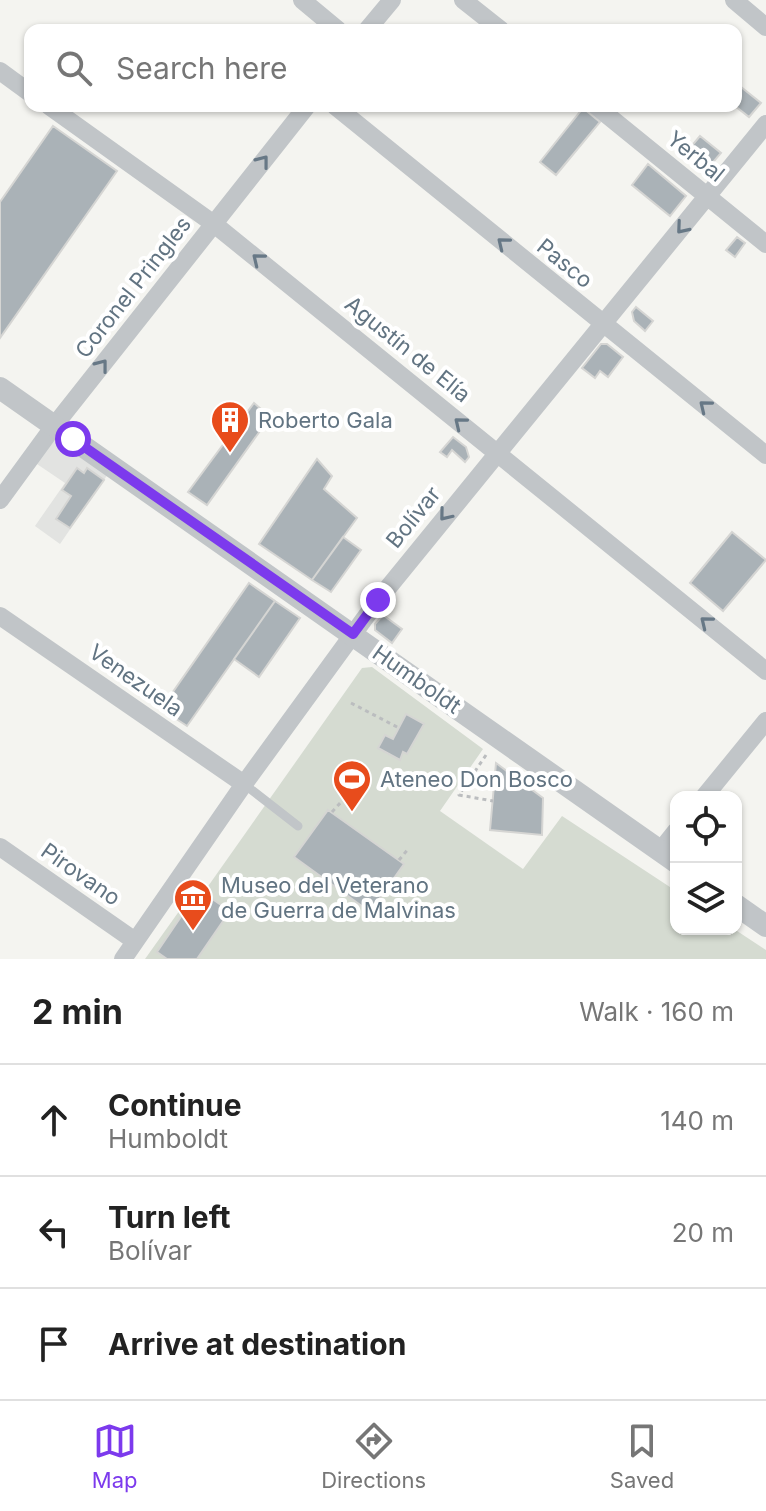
<!DOCTYPE html>
<html lang="en">
<head>
<meta charset="utf-8">
<style>
	:root { --surface:#fff; --page:#f6f6f6; --text:#222; --muted:#767676; --line:#e0e0e0; --accent:#7c3aed }
	body { margin:0; font-family:Inter,sans-serif; background:var(--page); color:var(--text) }
	.controls { position:absolute; right:24px; bottom:24px; display:grid; overflow:hidden; border-radius:16px; box-shadow:0 2px 6px #0004 }
	.controls button { width:72px; height:72px; display:grid; place-items:center; padding:0; border:0; border-bottom:2px solid var(--line); background:var(--surface); color:var(--text); font:40px sans-serif }
	.stop { position:absolute; width:24px; height:24px; margin:-18px; border:6px solid #7c3aed; border-radius:50%; background:#fff }
	.stop.end { background:#7c3aed; border-color:#fff; box-shadow:0 2px 8px #0008 }
	.list { margin:0; padding:0; list-style:none }
	h2 { display:flex; justify-content:space-between; align-items:center; height:104px; margin:0; padding:0 32px; font-size:34px }
	h2 small { font-size:26px; font-weight:400; color:var(--muted) }
	.list li { display:grid; grid-template-columns:52px 1fr auto; gap:24px; align-items:center; box-sizing:border-box; height:112px; padding:0 32px; border-top:2px solid var(--line) }
	.list b { display:block; font-size:30px; white-space:nowrap }
	.list p { margin:0; font-size:26px; white-space:nowrap; color:var(--muted) }
	.list em { font-size:26px; font-style:normal; color:var(--muted) }
	.icon { flex:none; width:44px; height:44px; fill:none; stroke:currentColor; stroke-width:2; stroke-linecap:round; stroke-linejoin:round }
	.map { position:relative; flex:none; width:766px; height:959px; overflow:hidden }
	.search { position:absolute; background:var(--surface); box-shadow:0 2px 6px #0004; left:24px; right:24px; top:24px; height:88px; display:flex; align-items:center; gap:20px; box-sizing:border-box; padding:0 28px; border-radius:16px; color:var(--muted); font-size:30px }
	.sheet { height:440px; background:var(--surface) }
	nav { display:flex; justify-content:space-around; align-items:center; box-sizing:border-box; height:112px; border-top:2px solid var(--line); background:var(--surface); font-size:22px; color:var(--muted) }
	nav a { display:grid; justify-items:center; gap:4px }
	nav .on { color:var(--accent) }
	.map>svg:first-child { display:block }
</style>
</head>
<body>
<div class="map">
<svg width="766" height="959" viewBox="0 0 766 959">
	<rect width="100%" height="100%" fill="#f4f4f0"/>
	<path fill="#e2e3e1" d="M56,440L108,474L60,544L35,526L65,483L34,462L51,441Z"/>
	<path fill="#d5dbd1" d="M372,667L483,749L440,811L523,869L562,816L676,891V929H734L766,950V959H145L197,886L204,892L362,668Z"/>
	<path fill="#aab2b7" stroke="#d5d5d3" stroke-width="2" d="M736,83L761,103L749,117L735,106Z
		M583,108L600,122L556,175L540,162Z
		M53,126L117,171L0,338V202Z
		M700,136L721,153L708,168L701,169L684,155Z
		M648,164L686,196L670,216L632,185Z
		M737,237L745,243L735,257L726,250Z
		M636,307L653,321L645,331L634,321L632,312Z
		M601,344H607L623,357L608,377L600,371L595,378L582,368Z
		M254,403L270,417L207,505L188,492Z
		M453,437L466,447L469,457L465,462L452,450L447,457L440,452Z
		M317,459L332,476L324,489L357,518L312,580L259,544Z
		M77,468L84,473L87,468L104,480L70,528L56,519L71,496L62,490Z
		M732,532L766,560L723,611L690,583Z
		M343,537L361,550L331,592L312,580Z
		M249,583L275,601L187,726L161,709Z
		M275,601L300,618L259,677L234,659Z
		M383,615L402,629L392,643L375,630V624Z
		M406,714L424,724L407,754L403,752L400,760L378,748L385,735L393,739Z
		M496,763L543,798L542,835L490,830Z
		M328,810L404,864L370,912L294,857Z
		M199,890L230,911L197,959H167L157,952Z"/>
	<g fill="none" stroke-linecap="round" stroke-linejoin="round">
		<path stroke="#bbbdbf" stroke-width="3" stroke-dasharray="4 4" stroke-linecap="butt" d="M351,703L399,728
			M486,755L459,795L493,801
			M332,812L342,801
			M399,860L409,848"/>
		<path stroke="#c1c5c8" stroke-width="9" d="M244,784L298,826"/>
		<path stroke="#c1c5c8" stroke-width="18" d="M302,0L338,30
			M463,0L501,30
			M734,0L766,27
			M367,30L392,0
			M0,71L30,93
			M49,106L214,224L766,671
			M335,106L766,455
			M596,106L766,244
			M0,500L54,426L307,106
			M0,616L244,784
			M704,797L766,721
			M0,847L135,941
			M660,851L676,831
			M123,959L244,784L378,600L766,124"/>
		<path stroke="#c1c5c8" stroke-width="22" d="M0,388L676,862
			M736,905L766,926"/>
	</g>
	<defs><path id="oneway-chevron" d="M-2-3.5L2.5 0L-2 3.5" fill="none" stroke-width="1.6" stroke-linecap="round" stroke-linejoin="round" transform="scale(2)"/></defs>
	<g stroke="#677886">
		<use href="#oneway-chevron" transform="translate(263 161) rotate(-52)"/>
		<use href="#oneway-chevron" transform="translate(682 228) rotate(130)"/>
		<use href="#oneway-chevron" transform="translate(503 243) rotate(-141)"/>
		<use href="#oneway-chevron" transform="translate(258 259) rotate(-141)"/>
		<use href="#oneway-chevron" transform="translate(102 365) rotate(-52)"/>
		<use href="#oneway-chevron" transform="translate(705 406) rotate(-141)"/>
		<use href="#oneway-chevron" transform="translate(460 423) rotate(-141)"/>
		<use href="#oneway-chevron" transform="translate(445 515) rotate(129)"/>
		<use href="#oneway-chevron" transform="translate(706 622) rotate(-141)"/>
	</g>
	<g fill="none" stroke-linecap="round" stroke-linejoin="round">
		<path stroke="#7c3aed" stroke-width="10" d="M73,439L353,634L378,600"/>
	</g>
	<defs>
		<g id="building-pin" transform="scale(2)"><path d="M0 17L-7.5 6A9.5 9.5 0 1 1 7.5 6Z" fill="#e84c1c" stroke="#fff"/><path d="M-4-6H4V6H1V3H-1V6H-4ZM-2.5-4.3h1.7v1.8h-1.7ZM.8-4.3h1.7v1.8H.8ZM-2.5-1h1.7V.8h-1.7ZM.8-1h1.7V.8H.8Z" fill="#fff"/></g>
		<g id="stadium-pin" transform="scale(2)"><path d="M0 17L-7.5 6A9.5 9.5 0 1 1 7.5 6Z" fill="#e84c1c" stroke="#fff"/><path d="M0-5a6.5 5 0 1 0 0 10a6.5 5 0 1 0 0-10ZM-3.5-1.8h7v3.6h-7Z" fill="#fff"/></g>
		<g id="museum-pin" transform="scale(2)"><path d="M0 17L-7.5 6A9.5 9.5 0 1 1 7.5 6Z" fill="#e84c1c" stroke="#fff"/><path d="M0-6L6-3V-2H-6V-3ZM-5-1h2V3h-2ZM-1-1h2V3h-2ZM3-1h2V3H3ZM-6 4H6V6H-6Z" fill="#fff"/></g>
	</defs>
	<g fill-rule="evenodd">
		<use href="#building-pin" x="230" y="420"/>
		<use href="#stadium-pin" x="352" y="779"/>
		<use href="#museum-pin" x="193" y="898"/>
	</g>
	<g text-anchor="middle" stroke-width="8" stroke-linejoin="round" paint-order="stroke">
		<g font-size="22" fill="#627482" stroke="#fff">
			<text transform="translate(696 156) rotate(39)" y="8">Yerbal</text>
			<text transform="translate(565 263) rotate(39)" y="8">Pasco</text>
			<text transform="translate(133 287) rotate(-52)" y="8">Coronel Pringles</text>
			<text transform="translate(408 349) rotate(39)" y="8">Agustín de Elía</text>
			<text transform="translate(413 517) rotate(-51)" y="8">Bolívar</text>
			<text transform="translate(417 679) rotate(35)" y="8">Humboldt</text>
			<text transform="translate(136 680) rotate(35)" y="8">Venezuela</text>
			<text transform="translate(81 874) rotate(35)" y="8">Pirovano</text>
		</g>
		<g font-size="22" fill="#627482" stroke="#fff" text-anchor="start">
			<text x="258" y="428">Roberto Gala</text>
			<text x="380" y="787">Ateneo Don Bosco</text>
			<text x="221" y="893">Museo del Veterano<tspan x="221" dy="25">de Guerra de Malvinas</tspan></text>
		</g>
	</g>
</svg>
<div class="controls">
<button><svg class="icon" aria-label="locate" viewBox="0 0 24 24"><circle cx="12" cy="12" r="6"/><path d="M12 2v4M12 18v4M2 12h4M18 12h4"/></svg></button>
<button><svg class="icon" aria-label="layers" viewBox="0 0 24 24"><path d="M12 4l9 5-9 5-9-5zM3 14l9 5 9-5"/></svg></button>
</div>
<div class="stop" style="left:73px;top:439px"></div>
<div class="stop end" style="left:378px;top:600px"></div>
<div class="search"><svg class="icon" aria-label="search" viewBox="0 0 24 24"><circle cx="10" cy="10" r="6"/><path d="M15 15l6 6"/></svg>Search here</div>
</div>
<section class="sheet">
<h2>2 min<small>Walk · 160 m</small></h2>
<ul class="list">
<li><svg class="icon" aria-label="ahead" viewBox="0 0 24 24"><path d="M12 20V5M6 11l6-6 6 6"/></svg><div><b>Continue</b><p>Humboldt</p></div><em>140 m</em></li>
<li><svg class="icon" aria-label="left" viewBox="0 0 24 24"><path d="M17 20v-9H6M10 6l-5 5 5 5"/></svg><div><b>Turn left</b><p>Bolívar</p></div><em>20 m</em></li>
<li><svg class="icon" aria-label="arrive" viewBox="0 0 24 24"><path d="M6 21V4h12l-3 4 3 4H6"/></svg><div><b>Arrive at destination</b></div></li>
</ul>
</section>
<nav>
<a class="on"><svg class="icon" aria-label="map" viewBox="0 0 24 24"><path d="M3 6l6-2 6 2 6-2v14l-6 2-6-2-6 2zM9 4v14M15 6v14"/></svg>Map</a>
<a><svg class="icon" aria-label="directions" viewBox="0 0 24 24"><path d="M12 3l9 9-9 9-9-9zM9 14v-3h6M13 9l2 2-2 2"/></svg>Directions</a>
<a><svg class="icon" aria-label="saved" viewBox="0 0 24 24"><path d="M7 4h10v16l-5-4-5 4z"/></svg>Saved</a>
</nav>
</body>
</html>
